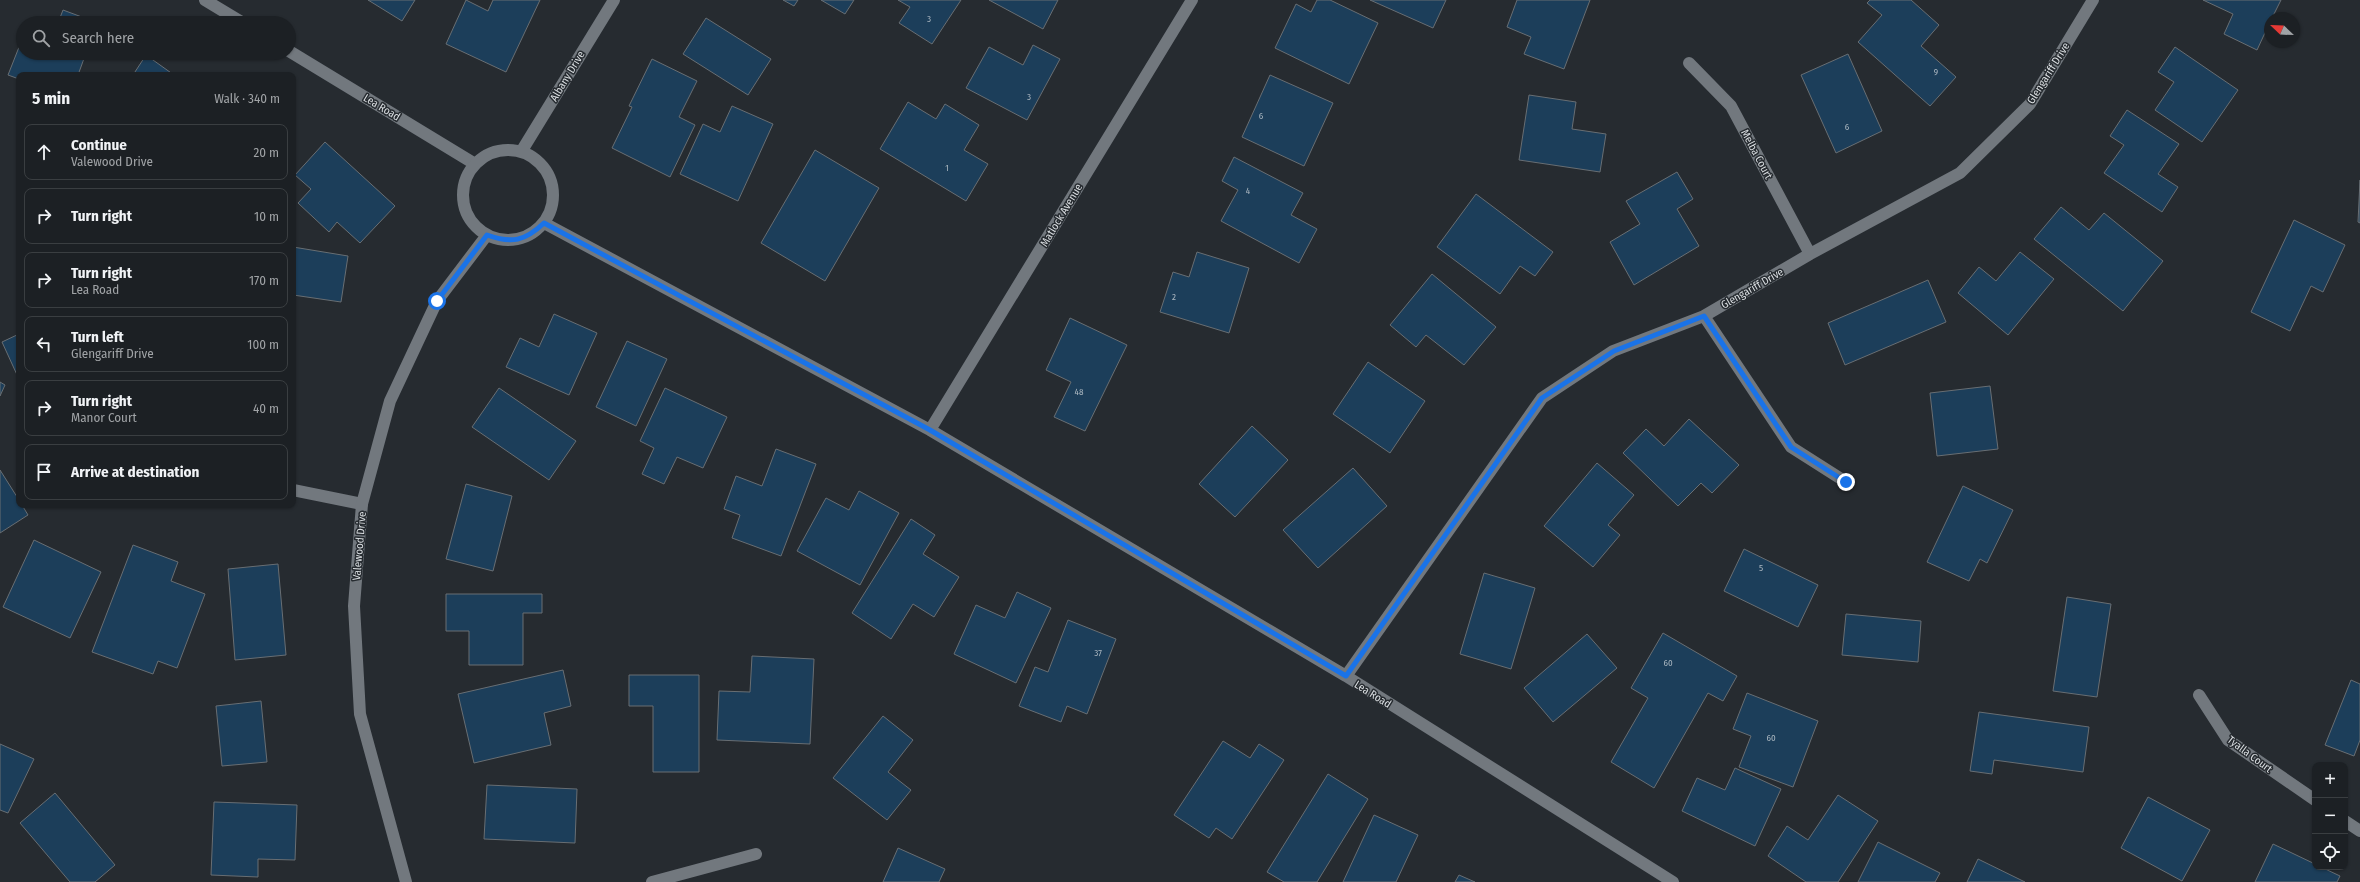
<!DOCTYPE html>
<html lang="en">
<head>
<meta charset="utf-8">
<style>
	:root { --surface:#1c2024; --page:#292d31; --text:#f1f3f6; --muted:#a0a3a6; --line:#3a3e41 }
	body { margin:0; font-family:"Fira Sans Condensed",sans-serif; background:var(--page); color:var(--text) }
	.controls { position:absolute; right:12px; bottom:12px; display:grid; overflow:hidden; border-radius:8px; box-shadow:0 1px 3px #0004 }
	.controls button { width:36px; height:36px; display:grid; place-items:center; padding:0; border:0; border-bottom:1px solid var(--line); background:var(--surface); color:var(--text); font:20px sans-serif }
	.compass { position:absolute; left:2264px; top:12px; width:36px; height:36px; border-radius:50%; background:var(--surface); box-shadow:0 1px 3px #0004; rotate:293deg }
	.stop { position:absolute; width:12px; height:12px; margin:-9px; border:3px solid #1a73e8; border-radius:50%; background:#fff }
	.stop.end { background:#1a73e8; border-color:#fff; box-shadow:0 1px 4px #0008 }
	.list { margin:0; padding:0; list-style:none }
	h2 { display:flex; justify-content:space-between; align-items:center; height:52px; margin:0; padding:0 16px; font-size:17px }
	h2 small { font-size:13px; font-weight:400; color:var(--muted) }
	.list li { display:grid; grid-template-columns:26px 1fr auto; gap:12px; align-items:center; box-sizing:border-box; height:56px; margin:0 8px 8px; padding:0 8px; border:1px solid var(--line); border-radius:8px }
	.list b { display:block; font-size:15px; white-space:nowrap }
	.list p { margin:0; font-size:13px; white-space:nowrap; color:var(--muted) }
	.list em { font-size:13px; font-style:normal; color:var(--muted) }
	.icon { flex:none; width:22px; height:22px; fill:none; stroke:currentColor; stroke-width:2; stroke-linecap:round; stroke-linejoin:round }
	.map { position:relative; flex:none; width:2360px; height:882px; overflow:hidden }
	.search { position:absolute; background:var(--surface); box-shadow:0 1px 3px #0004; left:16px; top:16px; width:280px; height:44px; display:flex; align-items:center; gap:10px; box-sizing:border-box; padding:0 14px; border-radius:22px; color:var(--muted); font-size:15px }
	.panel { position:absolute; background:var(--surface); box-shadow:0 1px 3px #0004; left:16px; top:72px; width:280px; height:436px; border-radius:8px }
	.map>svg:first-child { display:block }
</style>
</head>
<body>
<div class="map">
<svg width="2360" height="882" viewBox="0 0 2360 882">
	<rect width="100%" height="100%" fill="#262b30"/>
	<path fill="#1c3e5a" stroke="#686e73" d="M368,0H415L402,21Z
		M466,0L488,11L493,0H540L506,72L446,44Z
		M783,0H798L794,6Z
		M821,0H854L845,14Z
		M898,0H961L932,44L899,23L910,7Z
		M989,0H1058L1043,29Z
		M1317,0H1330L1378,23L1349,84L1275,48L1296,4L1311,12Z
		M1370,0H1446L1433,28Z
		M1517,0H1590L1564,69L1524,54L1531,37L1507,27Z
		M1870,0H1911L1939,25L1921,46L1956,77L1930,106L1858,42L1882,15L1867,3Z
		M2203,0H2281L2272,18H2270V22L2257,50L2224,34L2233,14Z
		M63,10L98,23H58Z
		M706,18L771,59L748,95L683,54Z
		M23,37V53H86L78,75H19V79L8,75Z
		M1033,45L1060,59L1027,120L966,88L989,47L1023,65Z
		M2175,47L2238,90L2202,142L2155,110L2174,82L2158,72Z
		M1848,54L1882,131L1836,153L1801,75Z
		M146,55L174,75H133Z
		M652,59L697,81L679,117L695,125L670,177L612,148L632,107L629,106Z
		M1270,75L1333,103L1304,166L1242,137Z
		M1529,95L1576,102L1572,129L1606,134L1600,172L1519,160Z
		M908,102L936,119L945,104L979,125L964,150L988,164L966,201L880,149Z
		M732,106L773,124L738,201L680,174L703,124L720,132Z
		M2127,110L2179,144L2158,174L2178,187L2162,212L2104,173L2124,145L2110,136Z
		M325,142L395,206L360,243L337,222L329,232L298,203L311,189L295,175Z
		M815,150L879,188L825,281L761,243Z
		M1234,157L1303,193L1291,215L1317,229L1299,263L1221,221L1238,190L1222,181Z
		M1677,172L1693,199L1677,209L1699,246L1634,285L1610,242L1640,224L1626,201Z
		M2360,180V223L2358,222Z
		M1476,194L1553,252L1535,276L1520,266L1500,294L1437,247Z
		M2061,207L2089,230L2104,213L2163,261L2123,311L2034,239Z
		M2294,220L2345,245L2323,292L2311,286L2290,331L2251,312Z
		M293,247L348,256L341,302L293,295Z
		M1197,252L1249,268L1229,333L1160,312L1173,272L1189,277Z
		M2020,252L2054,279L2008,335L1958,293L1979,267L1996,281Z
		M1432,274L1496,327L1464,365L1426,335L1416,347L1390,325Z
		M1928,280L1946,322L1845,365L1828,323Z
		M554,314L597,333L569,395L506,367L520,338L539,347Z
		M1070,318L1127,345L1085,431L1054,417L1071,382L1046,370Z
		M19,334V376L18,377L2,342Z
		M627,341L667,359L636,426L596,407Z
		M1368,362L1425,401L1390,453L1333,414Z
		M0,382L5,385L0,396Z
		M1990,386L1998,449L1937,456L1930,393Z
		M499,388L576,441L549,480L472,427Z
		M665,388L727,417L703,468L677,457L664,484L642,474L654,448L640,441Z
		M1689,419L1739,465L1712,493L1701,483L1678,506L1623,453L1646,429L1664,446Z
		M1252,426L1288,460L1235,517L1199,484Z
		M776,449L816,464L781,556L732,538L740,515L724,509L736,476L762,486Z
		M1597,463L1634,495L1608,525L1620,535L1593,567L1544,526Z
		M1353,468L1387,506L1318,568L1283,530Z
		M0,470L19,500V505H22L28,515L0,533Z
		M466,484L512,496L493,571L446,559Z
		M1963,486L2013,510L1987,563L1980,559L1969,581L1927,562Z
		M859,491L899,513L860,585L797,551L826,498L849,510Z
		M911,519L935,535L923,554L959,577L934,617L913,604L891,639L852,613Z
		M34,540L101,572L70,638L3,607Z
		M133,545L178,562L171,581L205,594L177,668L158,661L153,674L92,652Z
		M1744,549L1818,585L1798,627L1724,591Z
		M278,564L286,655L235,660L228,569Z
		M1484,573L1535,588L1511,669L1460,654Z
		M1017,592L1051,608L1016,683L954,654L976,605L1005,618Z
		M446,594H542V613H523V665H469V631H446Z
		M2067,597L2111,604L2097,697L2053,691Z
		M1846,614L1921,621L1918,662L1842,655Z
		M1068,620L1116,639L1087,714L1067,706L1061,722L1019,706L1035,667L1048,672Z
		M1663,633L1737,676L1723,701L1708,693L1654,788L1611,762L1648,698L1631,688Z
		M1587,634L1617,668L1553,722L1524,688Z
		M752,656L814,659L810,744L717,740L719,691L750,692Z
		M563,670L571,706L544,713L551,745L474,763L458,694Z
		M629,675H699V772H653V706H629Z
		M2351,680L2360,684V740L2354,756L2325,745Z
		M1747,693L1818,721L1793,787L1739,767L1751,736L1733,729Z
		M261,701L267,762L222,766L216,706Z
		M1979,712L2089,727L2083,772L1994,760L1992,774L1970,771Z
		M883,716L913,740L888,772L911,790L887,820L833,778Z
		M1223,741L1250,758L1259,744L1284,760L1232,839L1216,828L1209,838L1174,815Z
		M0,744L34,759L8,813L0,810Z
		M1735,768L1781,789L1755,846L1682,811L1697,778L1725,790Z
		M1328,774L1368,799L1317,882H1284L1267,872Z
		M487,785L577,789L575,843L484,839Z
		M55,793L115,865L95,882H70L20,823Z
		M1838,795L1878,821L1838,882H1806L1768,856L1787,826L1808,840Z
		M2148,797L2210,830L2182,881L2121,848Z
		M214,802L297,805L295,860L258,859V877L211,875Z
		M1374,815L1418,835L1396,882H1343Z
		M1878,842L1940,873L1935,882H1858Z
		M2273,844L2315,864V867H2321L2340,876L2337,882H2255Z
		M898,848L945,869L939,882H883Z
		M1978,859L2025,882H1967Z
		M1459,875L1475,882H1455Z"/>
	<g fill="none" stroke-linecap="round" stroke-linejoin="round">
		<path stroke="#72787e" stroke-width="12" d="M205,0L243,23
			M289,51L475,164
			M1689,63L1731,106L1810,254
			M544,223L930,430L1346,676L1673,882
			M1704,316L1791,447L1846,482
			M930,430L1192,0
			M293,490L362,504
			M1346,676L1542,398L1613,351L1704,316L1810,254L1960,173L2030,104L2093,0
			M2199,695L2228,740L2315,800
			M2345,821L2360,831
			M652,882L756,854"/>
		<path stroke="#72787e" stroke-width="12" d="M463 195a45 45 0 1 1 90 0a45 45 0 1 1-90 0Z
			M521,152L614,0
			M406,882L360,714L354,606L362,504L390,401L437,301L487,235"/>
	</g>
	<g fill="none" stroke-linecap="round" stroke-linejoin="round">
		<path stroke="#1a73e8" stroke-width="5" d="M437,301L487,235C512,244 525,241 544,223L930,430L1346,676L1542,398L1614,351L1704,316L1791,447L1846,482"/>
	</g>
	<g text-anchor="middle" stroke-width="3" stroke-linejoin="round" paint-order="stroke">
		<g font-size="9" fill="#abb7c0">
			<text x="929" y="22">3</text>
			<text x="1936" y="75">9</text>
			<text x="1029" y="100">3</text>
			<text x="1261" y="119">6</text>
			<text x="1847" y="130">6</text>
			<text x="947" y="171">1</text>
			<text x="1248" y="194">4</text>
			<text x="1174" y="300">2</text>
			<text x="1079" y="395">48</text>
			<text x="1761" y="571">5</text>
			<text x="1098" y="656">37</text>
			<text x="1668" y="666">60</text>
			<text x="1771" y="741">60</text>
		</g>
		<g font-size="11" fill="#dbdfe2" stroke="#262b30">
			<text transform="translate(2048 73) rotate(-58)" y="4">Glengariff Drive</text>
			<text transform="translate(567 76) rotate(-59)" y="4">Albany Drive</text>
			<text transform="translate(382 107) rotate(31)" y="4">Lea Road</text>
			<text transform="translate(1757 154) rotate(62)" y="4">Melba Court</text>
			<text transform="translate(1061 215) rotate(-59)" y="4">Matlock Avenue</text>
			<text transform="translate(1752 288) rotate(-30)" y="4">Glengariff Drive</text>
			<text transform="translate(359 546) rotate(-85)" y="4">Valewood Drive</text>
			<text transform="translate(1373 694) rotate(32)" y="4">Lea Road</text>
			<text transform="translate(2250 754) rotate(37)" y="4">Tyalla Court</text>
		</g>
	</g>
</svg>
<div class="controls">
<button>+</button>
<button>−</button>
<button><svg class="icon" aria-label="locate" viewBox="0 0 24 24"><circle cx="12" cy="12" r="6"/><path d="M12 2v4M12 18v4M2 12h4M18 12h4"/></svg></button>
</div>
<svg class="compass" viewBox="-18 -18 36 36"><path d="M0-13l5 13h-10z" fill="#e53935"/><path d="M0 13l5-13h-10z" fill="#a0a3a6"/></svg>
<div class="stop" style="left:437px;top:301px"></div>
<div class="stop end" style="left:1846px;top:482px"></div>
<div class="search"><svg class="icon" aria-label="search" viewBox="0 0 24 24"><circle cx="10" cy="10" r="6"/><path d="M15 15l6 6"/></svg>Search here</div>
<section class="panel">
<h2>5 min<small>Walk · 340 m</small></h2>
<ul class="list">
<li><svg class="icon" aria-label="ahead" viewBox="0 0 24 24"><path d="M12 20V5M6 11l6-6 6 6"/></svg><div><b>Continue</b><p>Valewood Drive</p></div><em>20 m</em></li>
<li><svg class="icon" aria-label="right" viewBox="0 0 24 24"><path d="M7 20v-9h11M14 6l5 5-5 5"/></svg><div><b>Turn right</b></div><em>10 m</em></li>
<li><svg class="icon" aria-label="right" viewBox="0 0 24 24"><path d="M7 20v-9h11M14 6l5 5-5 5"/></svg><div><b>Turn right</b><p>Lea Road</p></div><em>170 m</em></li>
<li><svg class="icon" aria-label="left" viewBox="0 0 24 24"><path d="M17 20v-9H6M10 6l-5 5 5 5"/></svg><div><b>Turn left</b><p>Glengariff Drive</p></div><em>100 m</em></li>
<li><svg class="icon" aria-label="right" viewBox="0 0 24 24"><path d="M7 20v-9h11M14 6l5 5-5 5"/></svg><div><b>Turn right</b><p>Manor Court</p></div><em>40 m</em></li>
<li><svg class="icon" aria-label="arrive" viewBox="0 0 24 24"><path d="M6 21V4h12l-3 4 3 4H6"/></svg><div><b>Arrive at destination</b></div></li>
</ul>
</section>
</div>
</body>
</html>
